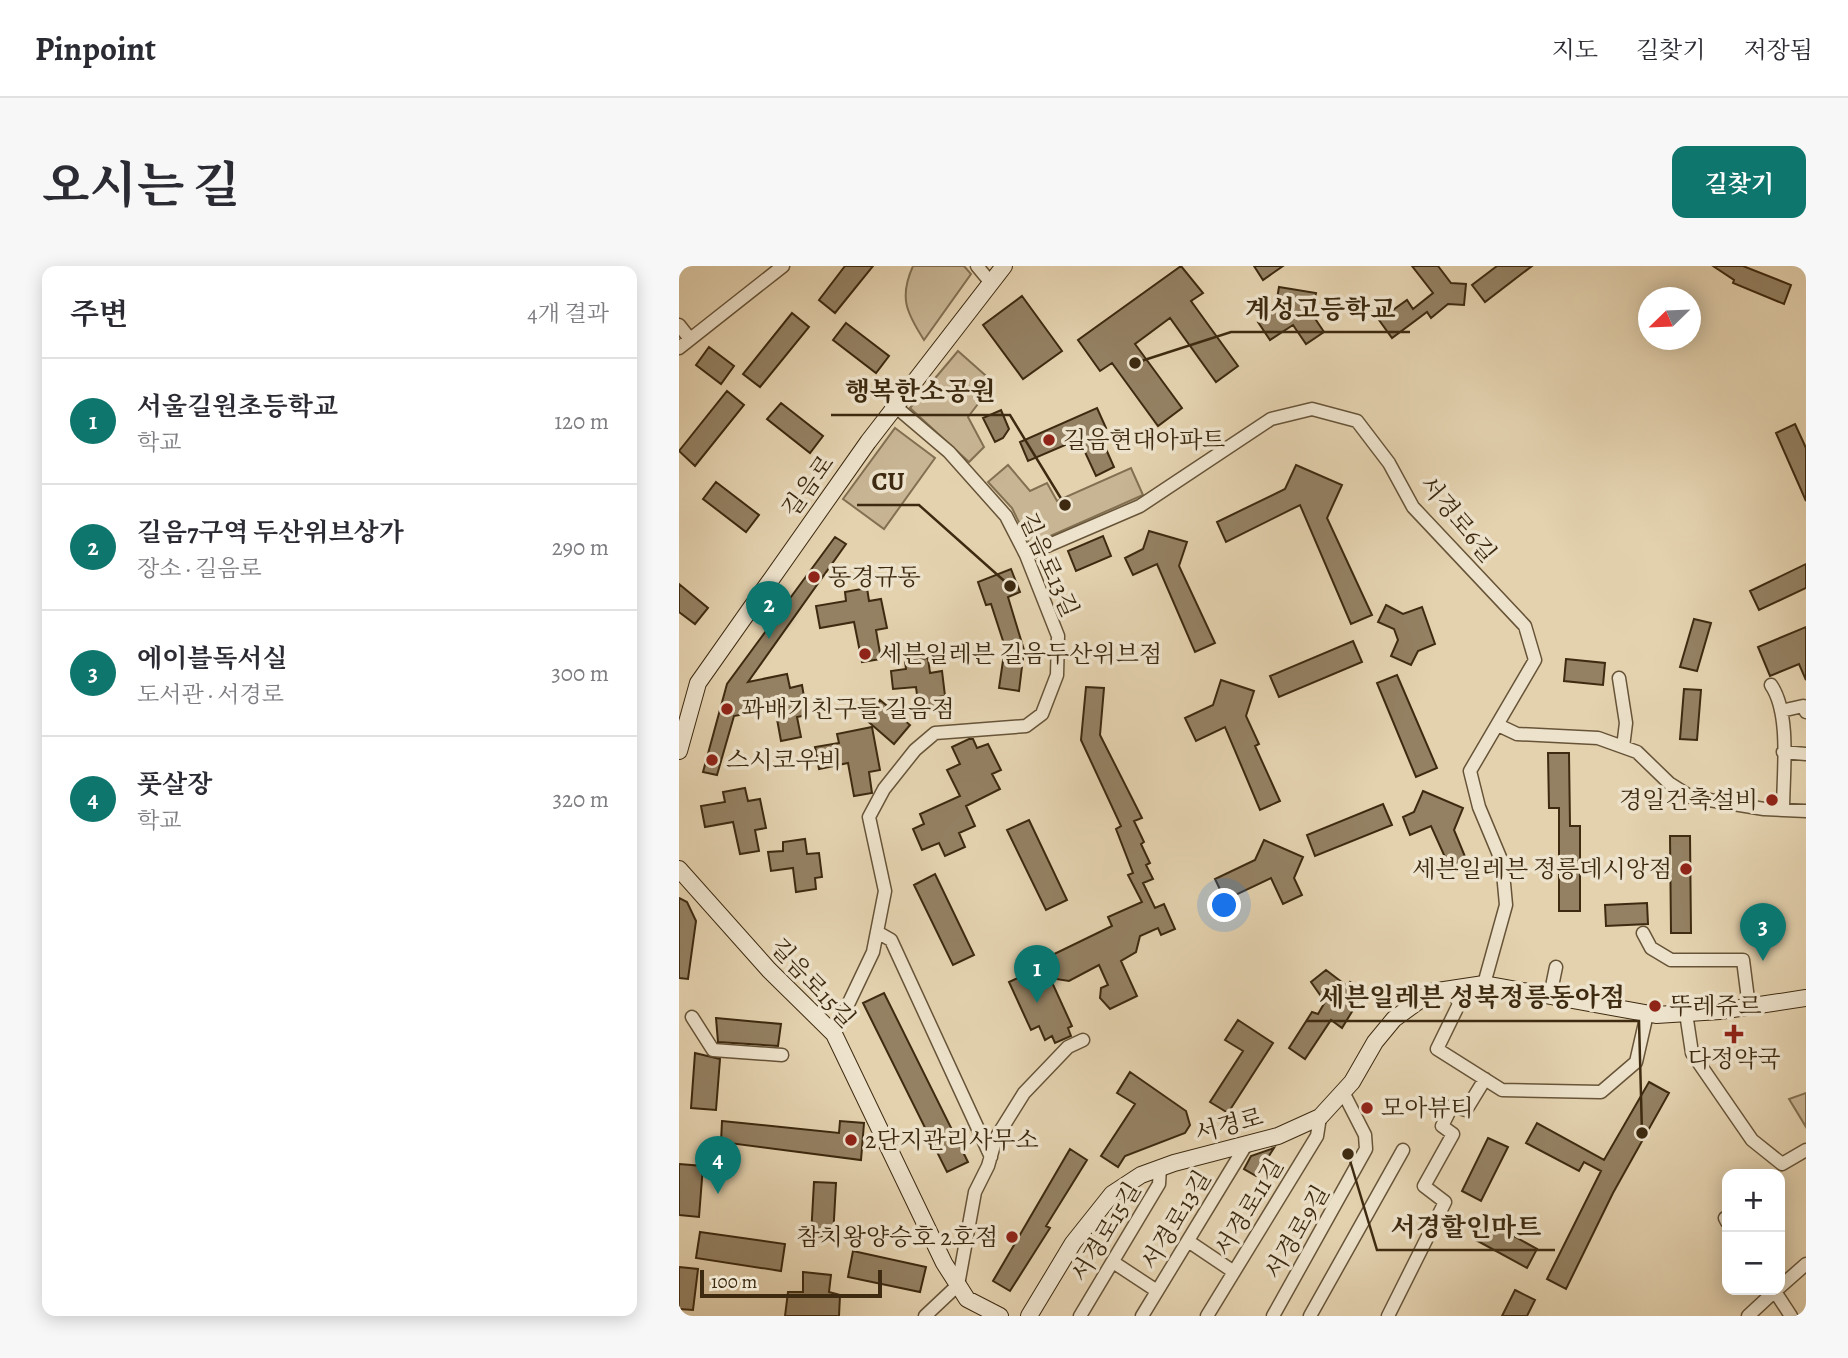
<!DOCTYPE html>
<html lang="ko">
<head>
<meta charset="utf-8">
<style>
	:root { --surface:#fff; --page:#f7f7f7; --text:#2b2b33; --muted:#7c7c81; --line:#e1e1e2; --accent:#0f766e }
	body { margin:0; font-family:Alegreya,"Noto Serif KR",serif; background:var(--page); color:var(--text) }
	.controls { position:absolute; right:21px; bottom:21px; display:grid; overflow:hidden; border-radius:14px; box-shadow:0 4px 18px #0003 }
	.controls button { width:63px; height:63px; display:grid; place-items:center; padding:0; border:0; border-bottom:2px solid var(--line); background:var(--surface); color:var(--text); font:35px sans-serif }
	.compass { position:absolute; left:959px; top:21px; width:63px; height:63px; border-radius:50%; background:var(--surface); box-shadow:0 4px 18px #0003; rotate:247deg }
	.scale { position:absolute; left:21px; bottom:18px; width:182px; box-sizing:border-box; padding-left:7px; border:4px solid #3d2a10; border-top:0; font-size:19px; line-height:24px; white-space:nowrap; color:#3d2a10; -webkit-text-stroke:5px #ede2cb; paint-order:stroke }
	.you { position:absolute; left:546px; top:640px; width:24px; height:24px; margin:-18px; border:5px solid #fff; border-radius:50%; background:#1a73e8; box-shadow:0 0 0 10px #1a73e833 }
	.badge { display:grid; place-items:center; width:46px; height:46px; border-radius:50%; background:var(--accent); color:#fff; font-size:23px; font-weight:700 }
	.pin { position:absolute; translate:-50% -58px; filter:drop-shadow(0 2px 4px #0008) }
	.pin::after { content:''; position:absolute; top:37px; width:24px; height:21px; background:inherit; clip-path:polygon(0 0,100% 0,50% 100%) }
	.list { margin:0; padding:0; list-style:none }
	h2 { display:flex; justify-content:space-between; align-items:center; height:91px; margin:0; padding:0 28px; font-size:30px }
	h2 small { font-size:23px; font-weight:400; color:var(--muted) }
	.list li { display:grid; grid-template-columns:46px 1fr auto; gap:21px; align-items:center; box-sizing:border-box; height:126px; padding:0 28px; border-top:2px solid var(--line) }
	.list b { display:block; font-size:26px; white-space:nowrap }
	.list p { margin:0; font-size:23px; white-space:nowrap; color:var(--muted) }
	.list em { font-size:23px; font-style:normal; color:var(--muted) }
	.map { position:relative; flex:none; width:1127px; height:1050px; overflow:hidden; border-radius:14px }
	header { display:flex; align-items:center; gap:42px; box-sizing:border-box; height:98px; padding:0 35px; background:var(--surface); border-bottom:2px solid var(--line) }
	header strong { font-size:33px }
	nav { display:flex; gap:38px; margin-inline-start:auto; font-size:24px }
	.intro { display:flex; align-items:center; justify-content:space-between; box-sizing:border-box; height:168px; padding:0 42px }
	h1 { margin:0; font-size:49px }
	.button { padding:18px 32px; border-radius:14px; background:var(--accent); color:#fff; font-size:24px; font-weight:700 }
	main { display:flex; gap:42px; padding:0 42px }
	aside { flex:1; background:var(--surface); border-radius:14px; box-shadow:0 4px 18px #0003 }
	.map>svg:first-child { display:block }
</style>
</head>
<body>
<header>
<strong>Pinpoint</strong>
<nav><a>지도</a><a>길찾기</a><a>저장됨</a></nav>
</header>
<div class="intro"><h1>오시는 길</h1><a class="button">길찾기</a></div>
<main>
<aside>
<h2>주변<small>4개 결과</small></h2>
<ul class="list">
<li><span class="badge">1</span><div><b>서울길원초등학교</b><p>학교</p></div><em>120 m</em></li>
<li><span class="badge">2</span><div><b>길음7구역 두산위브상가</b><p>장소 · 길음로</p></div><em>290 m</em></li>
<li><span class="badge">3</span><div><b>에이블독서실</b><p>도서관 · 서경로</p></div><em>300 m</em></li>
<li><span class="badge">4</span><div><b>풋살장</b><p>학교</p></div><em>320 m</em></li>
</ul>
</aside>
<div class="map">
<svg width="1127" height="1050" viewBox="0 0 1127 1050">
	<rect width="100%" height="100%" fill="#e4d2af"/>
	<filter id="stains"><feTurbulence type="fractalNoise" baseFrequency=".00286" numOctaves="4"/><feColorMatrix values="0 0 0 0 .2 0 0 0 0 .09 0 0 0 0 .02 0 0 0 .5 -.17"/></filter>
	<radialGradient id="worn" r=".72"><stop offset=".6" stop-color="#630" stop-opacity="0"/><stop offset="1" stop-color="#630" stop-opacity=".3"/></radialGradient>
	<path fill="#c8b594" stroke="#827052" stroke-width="2" d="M234,0H285L292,8L245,74C227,46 220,31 234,0Z
		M279,85L315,117L289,151L305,181L290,196L231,142Z
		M216,162L256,192L205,263L164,233Z
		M329,199L351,225L368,217L378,235L452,202L464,229L351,279L333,242L309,216Z
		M1127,827V861L1110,833Z"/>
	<path fill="#948163" stroke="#3d2a10" stroke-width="2" d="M166,0H194L156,47L140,34Z
		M502,0L524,27L512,35L559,100L537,116L491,52L456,78L503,142L479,160L433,97L421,105L399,74Z
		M575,0H604L584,14Z
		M733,0H759L772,17L787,18L785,39L769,38L752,52L748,46L713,72L700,54L728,34L734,43L754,27Z
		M818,0H853L806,36L793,19Z
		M1034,0H1064L1112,19L1105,38L1054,17L1055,14Z
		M600,21L637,27L633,48L645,66L627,78L614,59L591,74L579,56L596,45Z
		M343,30L383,85L344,113L304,59Z
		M113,47L130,61L81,121L64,108Z
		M167,57L210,90L197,107L154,74Z
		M30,81L55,100L42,118L17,99Z
		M48,125L65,139L16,200L0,185Z
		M102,137L144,170L131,187L88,153Z
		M418,142L427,162L419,165L435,201L417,210L400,173L349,195L341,176Z
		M322,144L330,163L324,172L316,176L304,152Z
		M1116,158L1127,182V235L1097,167Z
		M617,199L663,219L648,252L693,349L672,358L621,239L547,276L538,256L606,223Z
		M37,216L80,249L67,266L24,233Z
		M470,265L508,276L500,300L536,377L516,386L478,298L454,309L446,292L464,283Z
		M424,270L432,290L397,305L389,285Z
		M156,271L167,278L69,416L108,408L111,422L123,419L128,449L118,451L122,471L102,475L96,442L55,450L38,509L24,506L48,418Z
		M1127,298V322L1080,344L1071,325Z
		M332,303L341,326L329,331L345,384L340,425L320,422L326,381L312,338L307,339L299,316Z
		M0,318L29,342L16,358L0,346Z
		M188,322L190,335L202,333L208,362L197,364L202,393L183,396L175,356L141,362L137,340L167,335L166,326Z
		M707,339L724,348L743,341L756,378L739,385L732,399L712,390L719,374L715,363L699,356Z
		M1015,353L1032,357L1018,405L1001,401Z
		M1127,361V414L1120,398L1091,410L1079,381Z
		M674,375L683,396L600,431L591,410Z
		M249,392L251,407L263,405L266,430L259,431L260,442L240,444L237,421L214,423L212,405L227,403L226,395Z
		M887,393L926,397L924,419L885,415Z
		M718,409L758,502L737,511L698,417Z
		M542,414L575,425L567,450L580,478L576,480L601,535L581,544L546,461L517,475L506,452L534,439Z
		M407,421L425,422L421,469L463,552L455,555L465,576L462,578L471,597L467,599L474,613L464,617L476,642L485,638L496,663L482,669L479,662L461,670L457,686L442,695L458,730L431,743L421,732L422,722L429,719L420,699L390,715L371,712L393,760L389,762L392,770L376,777L373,770L366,774L360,760L352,764L330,716L370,698L367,692L433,660L429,651L463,636L449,609L454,607L437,563L442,560L402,474Z
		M1005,423L1022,424L1018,474L1001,473Z
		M201,434L231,459L215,478L185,452Z
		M193,461L201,504L190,506L193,527L175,530L169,497L140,503L136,481L160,477L158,468Z
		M290,473H294L298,482L309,478L322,504L313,508L321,523L287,540L296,560L280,567L286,581L266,590L260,577L243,584L234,563L245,558L241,548L281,530L268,504L281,498L273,481Z
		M869,487H890L891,560H901V645H880V542H870Z
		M66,522L69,535L81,533L87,562L76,564L80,585L61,588L54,556L26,561L22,540L46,536L44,526Z
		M744,525L784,542L775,564L787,593L770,600L752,560L731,569L724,551L735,546Z
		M704,538L713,559L636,590L628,569Z
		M350,554L388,634L367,644L328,564Z
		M991,570H1011L1012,667H992Z
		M126,573L128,588L140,587L143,611L136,612L137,623L117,626L114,602L92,605L89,586L104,585V576Z
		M585,574L624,591L615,612L623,629L604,638L592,612L546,634L536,613L576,594Z
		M256,608L295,689L274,699L235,619Z
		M0,632L8,636L17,655L9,713L0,712Z
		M968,637L969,658L927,660L926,639Z
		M647,704L668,720L671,716L685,726L663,762L652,754L626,793L610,782L633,746L639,748L646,736L632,716Z
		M205,727L289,896L268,906L184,737Z
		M37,752L102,758L99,780L39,776Z
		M559,754L594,777L549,847L531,836L564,785L546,774Z
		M16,787L41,793L37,844L12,842Z
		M451,806L507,845L511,859L506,867L446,890L439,901L422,890L456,838L438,827Z
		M970,816L990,827L934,927L887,1023L868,1013L922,905L905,896L900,905L847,877L858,857L925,894Z
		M43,855L160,867L161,855L185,857L182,894L42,876Z
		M809,872L829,881L802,935L783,925Z
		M595,882L577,910L565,903L572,890Z
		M391,883L408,894L367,960L371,962L331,1025L314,1015Z
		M0,898L24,900L20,951L0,949Z
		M135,916L157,917L154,971L132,970Z
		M806,954L858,983L848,1002L795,973Z
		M21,966L106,978L102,1005L17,992Z
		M174,985L247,1001L241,1026L169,1011Z
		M0,1001L19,1003L14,1044L0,1043Z
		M124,1006L152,1009L150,1026L161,1029L160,1050H106L109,1026H124Z
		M836,1024L856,1034L848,1050H823Z"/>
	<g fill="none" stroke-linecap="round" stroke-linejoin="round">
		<g stroke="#675438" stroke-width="15">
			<path id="street" d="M298,0L312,17
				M0,59L11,73
				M0,82L104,0
				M347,289L461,240L592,153L633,143L678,155L710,197L734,241L846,360L856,394L791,505L800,541L823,596L827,639L805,718
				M940,412L947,457L944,481
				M1092,419C1112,448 1104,508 1104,544
				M1102,445L1124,440L1127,446
				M819,459L838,468L919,472L958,486L990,517L1012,531L1085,543L1127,545
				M1104,486L1127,488
				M198,666L212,674L312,891
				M964,667L972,682L992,694H1064L1070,741
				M773,722L780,738L758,783L823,824L922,826L957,796L968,748
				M871,730L877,701
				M1007,747L1013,787L1073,874L1103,898L1127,884
				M13,751L34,784L103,789
				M155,768L194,686L206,625L190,551L205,523L236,484L256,467L347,460L363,448L378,409L379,370L347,289L327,250L270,186L217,141
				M1046,952L1048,956
				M509,975L555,1006
				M434,996L478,1025
				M1101,1021L1127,998
				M1095,1024L1112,1050
				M246,1050L279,1019L296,926L309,900L317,872L345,827L389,781L404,774
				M401,1050L480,918L481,902
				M463,1050L567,879
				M528,1050L638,870L641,851
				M594,1050L687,883L686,869L664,826
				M631,1050L724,884
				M709,1050L766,936L745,920L774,868L763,860L773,840L787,844L806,813
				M1069,1050L1097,1024"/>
		</g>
		<g stroke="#3d2a10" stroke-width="18">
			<path id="secondary" d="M0,485L19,417L189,176L325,0
				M0,603L90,704L155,768L265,997L288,1033L321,1050
				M350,1050L394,977L433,928L462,909L495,897L599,870L641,851L673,816L696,776L715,753L752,726L805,718L977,749L1041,745L1127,732"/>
		</g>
		<use href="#street" stroke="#ede2cb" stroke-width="12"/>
		<use href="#secondary" stroke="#ede2cb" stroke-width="16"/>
	</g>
	<g fill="#8f2418" stroke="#ede2cb" stroke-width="2.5">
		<circle cx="370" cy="174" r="7"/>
		<circle cx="135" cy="311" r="7"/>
		<circle cx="186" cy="388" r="7"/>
		<circle cx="48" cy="443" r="7"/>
		<circle cx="33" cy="494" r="7"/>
		<circle cx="1093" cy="534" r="7"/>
		<circle cx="1007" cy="603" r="7"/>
		<circle cx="976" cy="740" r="7"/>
		<path d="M1051.5 757.5h7v7h7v7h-7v7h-7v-7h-7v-7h7z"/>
		<circle cx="688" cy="842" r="7"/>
		<circle cx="172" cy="874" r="7"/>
		<circle cx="333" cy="971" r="7"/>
	</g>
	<g text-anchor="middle" stroke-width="7" stroke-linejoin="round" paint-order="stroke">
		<g font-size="24" fill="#3d2a10" stroke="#ede2cb" text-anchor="start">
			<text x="384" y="182">길음현대아파트</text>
			<text x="149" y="319">동경규동</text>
			<text x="200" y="396">세븐일레븐 길음두산위브점</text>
			<text x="62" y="451">꽈배기친구들 길음점</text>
			<text x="47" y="502">스시코우비</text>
			<text x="1079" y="542" text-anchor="end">경일건축설비</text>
			<text x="993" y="611" text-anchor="end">세븐일레븐 정릉데시앙점</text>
			<text x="990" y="748">뚜레쥬르</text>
			<text x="1055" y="801" text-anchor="middle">다정약국</text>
			<text x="702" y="850">모아뷰티</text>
			<text x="186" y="882">2단지관리사무소</text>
			<text x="319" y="979" text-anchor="end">참치왕양승호 2호점</text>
		</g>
		<g font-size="24" fill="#3d2a10" stroke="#ede2cb">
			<text transform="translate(129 220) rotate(-54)" y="8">길음로</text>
			<text transform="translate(779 253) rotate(50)" y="8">서경로6길</text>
			<text transform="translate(370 299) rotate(66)" y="8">길음로13길</text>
			<text transform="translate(134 717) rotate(47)" y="8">길음로15길</text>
			<text transform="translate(550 859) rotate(-15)" y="8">서경로</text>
			<text transform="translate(570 941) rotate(-59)" y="8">서경로11길</text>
			<text transform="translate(497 954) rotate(-59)" y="8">서경로13길</text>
			<text transform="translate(427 966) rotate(-59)" y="8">서경로15길</text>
			<text transform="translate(618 966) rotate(-60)" y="8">서경로9길</text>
		</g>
	</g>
	<path fill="none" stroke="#3d2a10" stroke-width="2.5" d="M456 97L552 66H731M386 239L331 149H152M331 320L240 239H178M963 867L960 755H627M669 888L698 984H876"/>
	<g fill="#3d2a10" stroke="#ede2cb" stroke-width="2.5">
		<circle cx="456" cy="97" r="7"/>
		<circle cx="386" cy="239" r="7"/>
		<circle cx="331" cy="320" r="7"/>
		<circle cx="963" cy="867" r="7"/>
		<circle cx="669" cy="888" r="7"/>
	</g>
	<g font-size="26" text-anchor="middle" font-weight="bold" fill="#3d2a10" stroke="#ede2cb" stroke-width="7" stroke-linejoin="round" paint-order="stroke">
		<text x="641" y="52">계성고등학교</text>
		<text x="241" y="134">행복한소공원</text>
		<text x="209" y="224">CU</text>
		<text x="793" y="740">세븐일레븐 성북정릉동아점</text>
		<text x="787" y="970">서경할인마트</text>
	</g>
	<rect width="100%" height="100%" filter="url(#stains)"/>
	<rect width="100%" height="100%" fill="url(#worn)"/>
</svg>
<div class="controls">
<button>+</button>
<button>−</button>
</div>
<svg class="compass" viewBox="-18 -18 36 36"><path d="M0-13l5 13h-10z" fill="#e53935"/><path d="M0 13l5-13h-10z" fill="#7c7c81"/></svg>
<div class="scale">100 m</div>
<div class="you"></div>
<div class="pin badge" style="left:358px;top:737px">1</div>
<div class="pin badge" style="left:90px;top:373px">2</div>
<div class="pin badge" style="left:1084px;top:695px">3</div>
<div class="pin badge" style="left:39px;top:928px">4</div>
</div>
</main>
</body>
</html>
